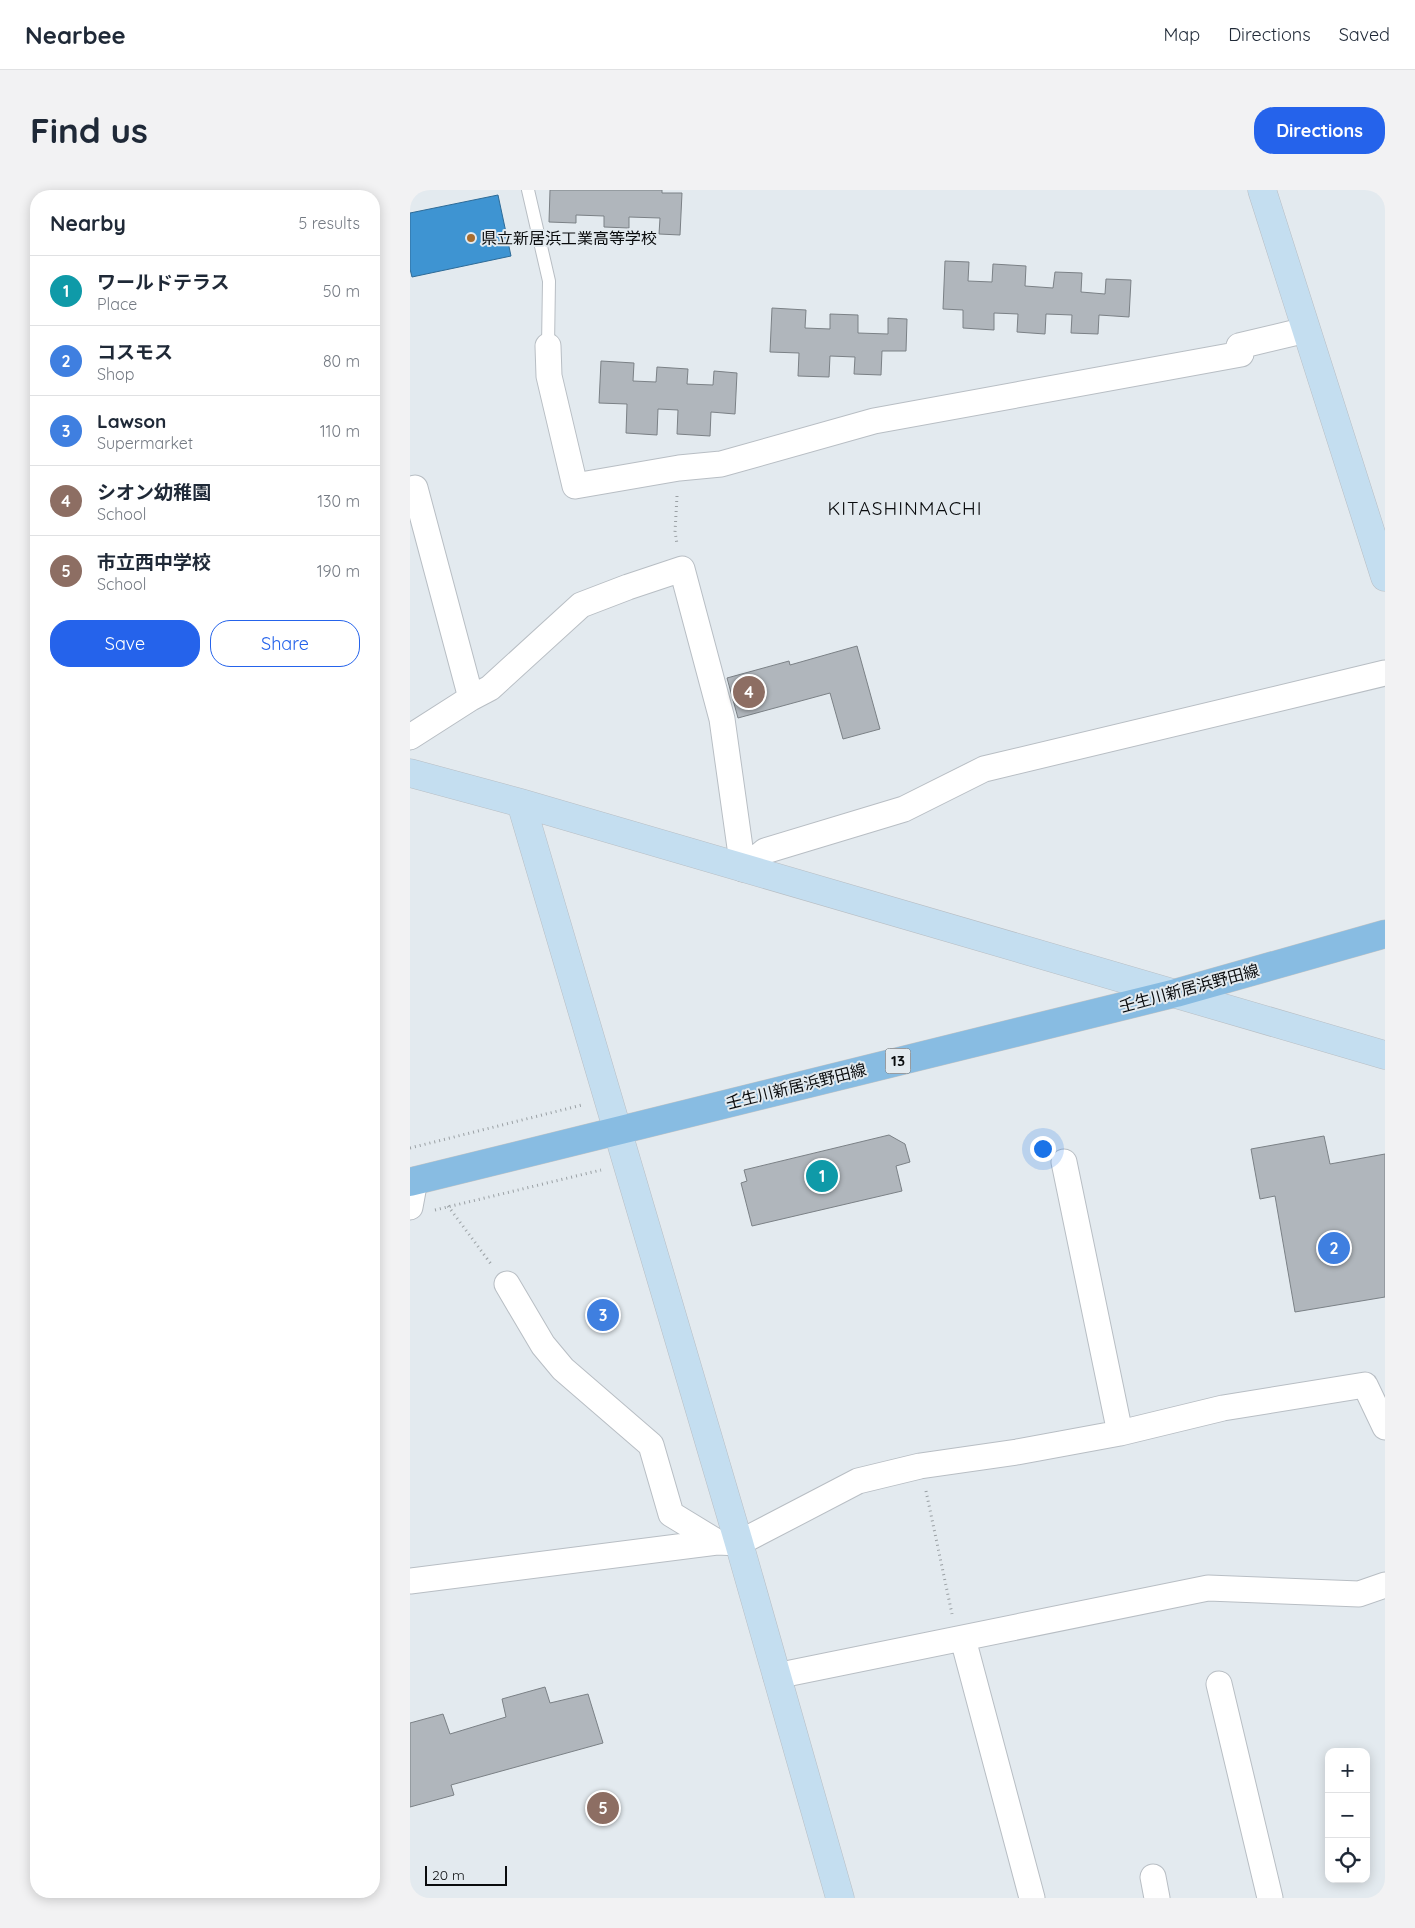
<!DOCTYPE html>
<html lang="en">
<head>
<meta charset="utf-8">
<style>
	:root { --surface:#fff; --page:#f2f2f3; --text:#1f2937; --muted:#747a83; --line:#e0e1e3; --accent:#2563eb }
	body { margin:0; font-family:Quicksand,"Noto Sans JP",sans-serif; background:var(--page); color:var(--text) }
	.controls { position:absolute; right:15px; bottom:15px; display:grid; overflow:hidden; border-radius:10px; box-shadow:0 2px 12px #0003 }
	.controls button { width:45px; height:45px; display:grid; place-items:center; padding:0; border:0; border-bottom:1px solid var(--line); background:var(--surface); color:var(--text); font:25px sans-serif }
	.scale { position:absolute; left:15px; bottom:12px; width:82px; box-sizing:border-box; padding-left:5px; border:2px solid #0a0c0e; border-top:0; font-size:14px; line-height:18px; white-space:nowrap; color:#0a0c0e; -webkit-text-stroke:4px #e3eaef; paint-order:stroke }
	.you { position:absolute; left:632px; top:958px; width:18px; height:18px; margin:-12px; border:4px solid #fff; border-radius:50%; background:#1a73e8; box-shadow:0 0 0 8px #1a73e833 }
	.badge { display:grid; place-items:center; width:32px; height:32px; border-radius:50%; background:var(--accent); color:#fff; font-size:16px; font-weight:700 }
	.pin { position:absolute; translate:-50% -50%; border:2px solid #fff; box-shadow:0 1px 5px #0006 }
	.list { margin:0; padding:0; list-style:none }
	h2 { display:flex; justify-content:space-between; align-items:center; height:65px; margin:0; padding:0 20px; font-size:21px }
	h2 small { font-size:16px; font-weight:400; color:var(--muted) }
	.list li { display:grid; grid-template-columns:32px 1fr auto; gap:15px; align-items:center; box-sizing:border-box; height:70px; padding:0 20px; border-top:1px solid var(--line) }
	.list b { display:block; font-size:19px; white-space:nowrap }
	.list p { margin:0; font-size:16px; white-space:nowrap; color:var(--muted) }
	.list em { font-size:16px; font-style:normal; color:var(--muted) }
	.actions { display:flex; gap:10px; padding:15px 20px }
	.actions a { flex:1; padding:11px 0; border:1px solid var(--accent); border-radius:20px; text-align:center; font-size:18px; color:var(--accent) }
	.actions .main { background:var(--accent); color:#fff }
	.icon { flex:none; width:28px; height:28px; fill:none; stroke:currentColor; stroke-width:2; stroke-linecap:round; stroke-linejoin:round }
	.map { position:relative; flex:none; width:975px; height:1708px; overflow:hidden; border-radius:20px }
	header { display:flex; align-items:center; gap:30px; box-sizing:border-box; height:70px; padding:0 25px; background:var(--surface); border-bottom:1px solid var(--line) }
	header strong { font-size:24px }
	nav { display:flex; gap:28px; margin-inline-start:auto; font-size:18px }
	.intro { display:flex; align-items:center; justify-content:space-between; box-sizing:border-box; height:120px; padding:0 30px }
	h1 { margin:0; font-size:35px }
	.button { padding:12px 22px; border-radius:20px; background:var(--accent); color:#fff; font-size:18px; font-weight:700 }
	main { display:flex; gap:30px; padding:0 30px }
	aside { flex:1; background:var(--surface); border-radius:20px; box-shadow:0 2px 12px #0003 }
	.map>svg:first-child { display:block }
</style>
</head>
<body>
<header>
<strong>Nearbee</strong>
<nav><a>Map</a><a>Directions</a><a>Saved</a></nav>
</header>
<div class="intro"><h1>Find us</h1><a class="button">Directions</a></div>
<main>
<aside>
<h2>Nearby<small>5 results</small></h2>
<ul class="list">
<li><span class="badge" style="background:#0f9aa8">1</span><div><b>ワールドテラス</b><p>Place</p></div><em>50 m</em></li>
<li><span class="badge" style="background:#3f7fe0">2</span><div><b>コスモス</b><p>Shop</p></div><em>80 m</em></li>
<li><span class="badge" style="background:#3f7fe0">3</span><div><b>Lawson</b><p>Supermarket</p></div><em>110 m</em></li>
<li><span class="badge" style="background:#8d6e63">4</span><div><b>シオン幼稚園</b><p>School</p></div><em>130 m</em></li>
<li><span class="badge" style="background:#8d6e63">5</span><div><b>市立西中学校</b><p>School</p></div><em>190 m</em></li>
</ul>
<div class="actions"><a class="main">Save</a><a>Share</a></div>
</aside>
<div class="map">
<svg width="975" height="1708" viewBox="0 0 975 1708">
	<rect width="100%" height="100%" fill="#e3eaef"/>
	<path fill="#3e94d2" stroke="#2e6b97" d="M88,5L101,66L2,87L0,79V23Z"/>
	<path fill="#b0b6bc" stroke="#7b8186" d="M140,0H252V3H272L270,45L249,44L250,28L219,27V38L194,37V26L166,25V33L139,32Z
		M535,71L559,72L558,91L582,92L583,74L616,76L615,96L643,98L645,82L672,83L671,102L695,104L696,89L721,90L719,127L689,125L688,144L661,143L662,125L636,124L635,144L607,142L608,124L584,123V140L553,138V120L533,119Z
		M362,118L396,120L395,138L420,139V124L448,125V143L478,144V128L497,129L496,161H472L471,185L444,184L445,167L420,166L419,187L388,186L389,163L360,162Z
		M191,171L224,173L223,191L246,192L247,177L278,179L277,194L303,195L304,181L327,183L325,224L301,222L300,246L267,244L268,220L248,219L247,245L216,243L217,214L189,213Z
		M447,456L470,539L433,549L420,503L328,528L317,488L379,471L380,475Z
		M479,945L495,954L500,972L486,976L492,1001L342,1036L331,993L337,991L334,980Z
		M914,946L920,974L975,964V1107L885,1122L865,1006L850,1009L841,959Z
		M135,1497L140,1513L178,1504L193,1553L41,1595L44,1605L0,1617V1533L33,1524L40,1544L96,1527L92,1509Z"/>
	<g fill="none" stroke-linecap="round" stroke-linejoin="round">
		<g stroke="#b8bec4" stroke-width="14">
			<path id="lane" d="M118,0L139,91L138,156"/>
		</g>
		<g stroke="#b8bec4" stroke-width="27">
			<path id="street" d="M138,156L139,186L165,296L269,278L311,274L464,231L831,164L829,156L896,140
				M61,508L80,498L171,415L218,397L272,379L312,529L333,679
				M0,547L61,508L5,298
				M333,679L355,661L494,619L574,579L975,483
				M654,972L710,1243
				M0,1017L5,990
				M97,1094L133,1155L153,1179L241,1255L261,1324L307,1352
				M0,1391L307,1352L329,1353L448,1291L510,1276L607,1262L710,1243L813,1218L955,1195L975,1237
				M553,1449L622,1708
				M366,1486L798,1398L949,1404L975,1395
				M809,1494L860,1708
				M743,1687L747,1708"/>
		</g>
		<g stroke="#b8bec4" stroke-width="29">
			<path id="secondary" d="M852,0L975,387
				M0,583L111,613L975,865
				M111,613L329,1353L430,1708"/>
		</g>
		<g stroke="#c4c5c5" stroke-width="29">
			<path id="primary" d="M0,992L766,803L975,744"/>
		</g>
		<path stroke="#9aa0a4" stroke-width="3" stroke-dasharray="1 4" stroke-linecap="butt" d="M267,306L265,342L267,354
			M0,958L172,915
			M38,1016L81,1074
			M25,1020L191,980
			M516,1301L542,1424"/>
		<use href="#lane" stroke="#fff" stroke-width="12"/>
		<use href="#street" stroke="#fff" stroke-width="25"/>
		<use href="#secondary" stroke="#c4def0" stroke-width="28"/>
		<use href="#primary" stroke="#88bce2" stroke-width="28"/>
	</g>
	<circle fill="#a86d2f" stroke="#e3eaef" stroke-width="2" cx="61" cy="48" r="5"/>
	<g text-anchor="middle" stroke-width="4" stroke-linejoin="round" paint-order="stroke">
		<rect fill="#e3eaef" stroke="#4b4f52" stroke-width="1" x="475.5" y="858.5" width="25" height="25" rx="4"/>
		<g font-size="15" font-weight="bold" fill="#0a0c0e">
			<text x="488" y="876">13</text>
		</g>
		<g font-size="16" fill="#0a0c0e" stroke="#e3eaef" text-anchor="start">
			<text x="71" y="54">県立新居浜工業高等学校</text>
		</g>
		<g font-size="16" fill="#0a0c0e" stroke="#e3eaef">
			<text transform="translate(779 798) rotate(-15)" y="6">壬生川新居浜野田線</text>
			<text transform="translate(386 896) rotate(-14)" y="6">壬生川新居浜野田線</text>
		</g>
		<g font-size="19" letter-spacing="1" fill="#0a0c0e" stroke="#e3eaef">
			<text x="495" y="325">KITASHINMACHI</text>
		</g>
	</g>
</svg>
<div class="controls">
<button>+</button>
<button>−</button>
<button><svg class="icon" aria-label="locate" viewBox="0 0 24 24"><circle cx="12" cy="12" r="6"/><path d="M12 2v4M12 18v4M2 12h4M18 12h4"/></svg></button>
</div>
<div class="scale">20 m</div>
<div class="you"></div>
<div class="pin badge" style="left:412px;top:986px;background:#0f9aa8">1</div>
<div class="pin badge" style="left:924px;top:1058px;background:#3f7fe0">2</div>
<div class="pin badge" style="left:193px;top:1125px;background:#3f7fe0">3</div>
<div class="pin badge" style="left:339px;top:502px;background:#8d6e63">4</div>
<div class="pin badge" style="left:193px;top:1618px;background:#8d6e63">5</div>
</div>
</main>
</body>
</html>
